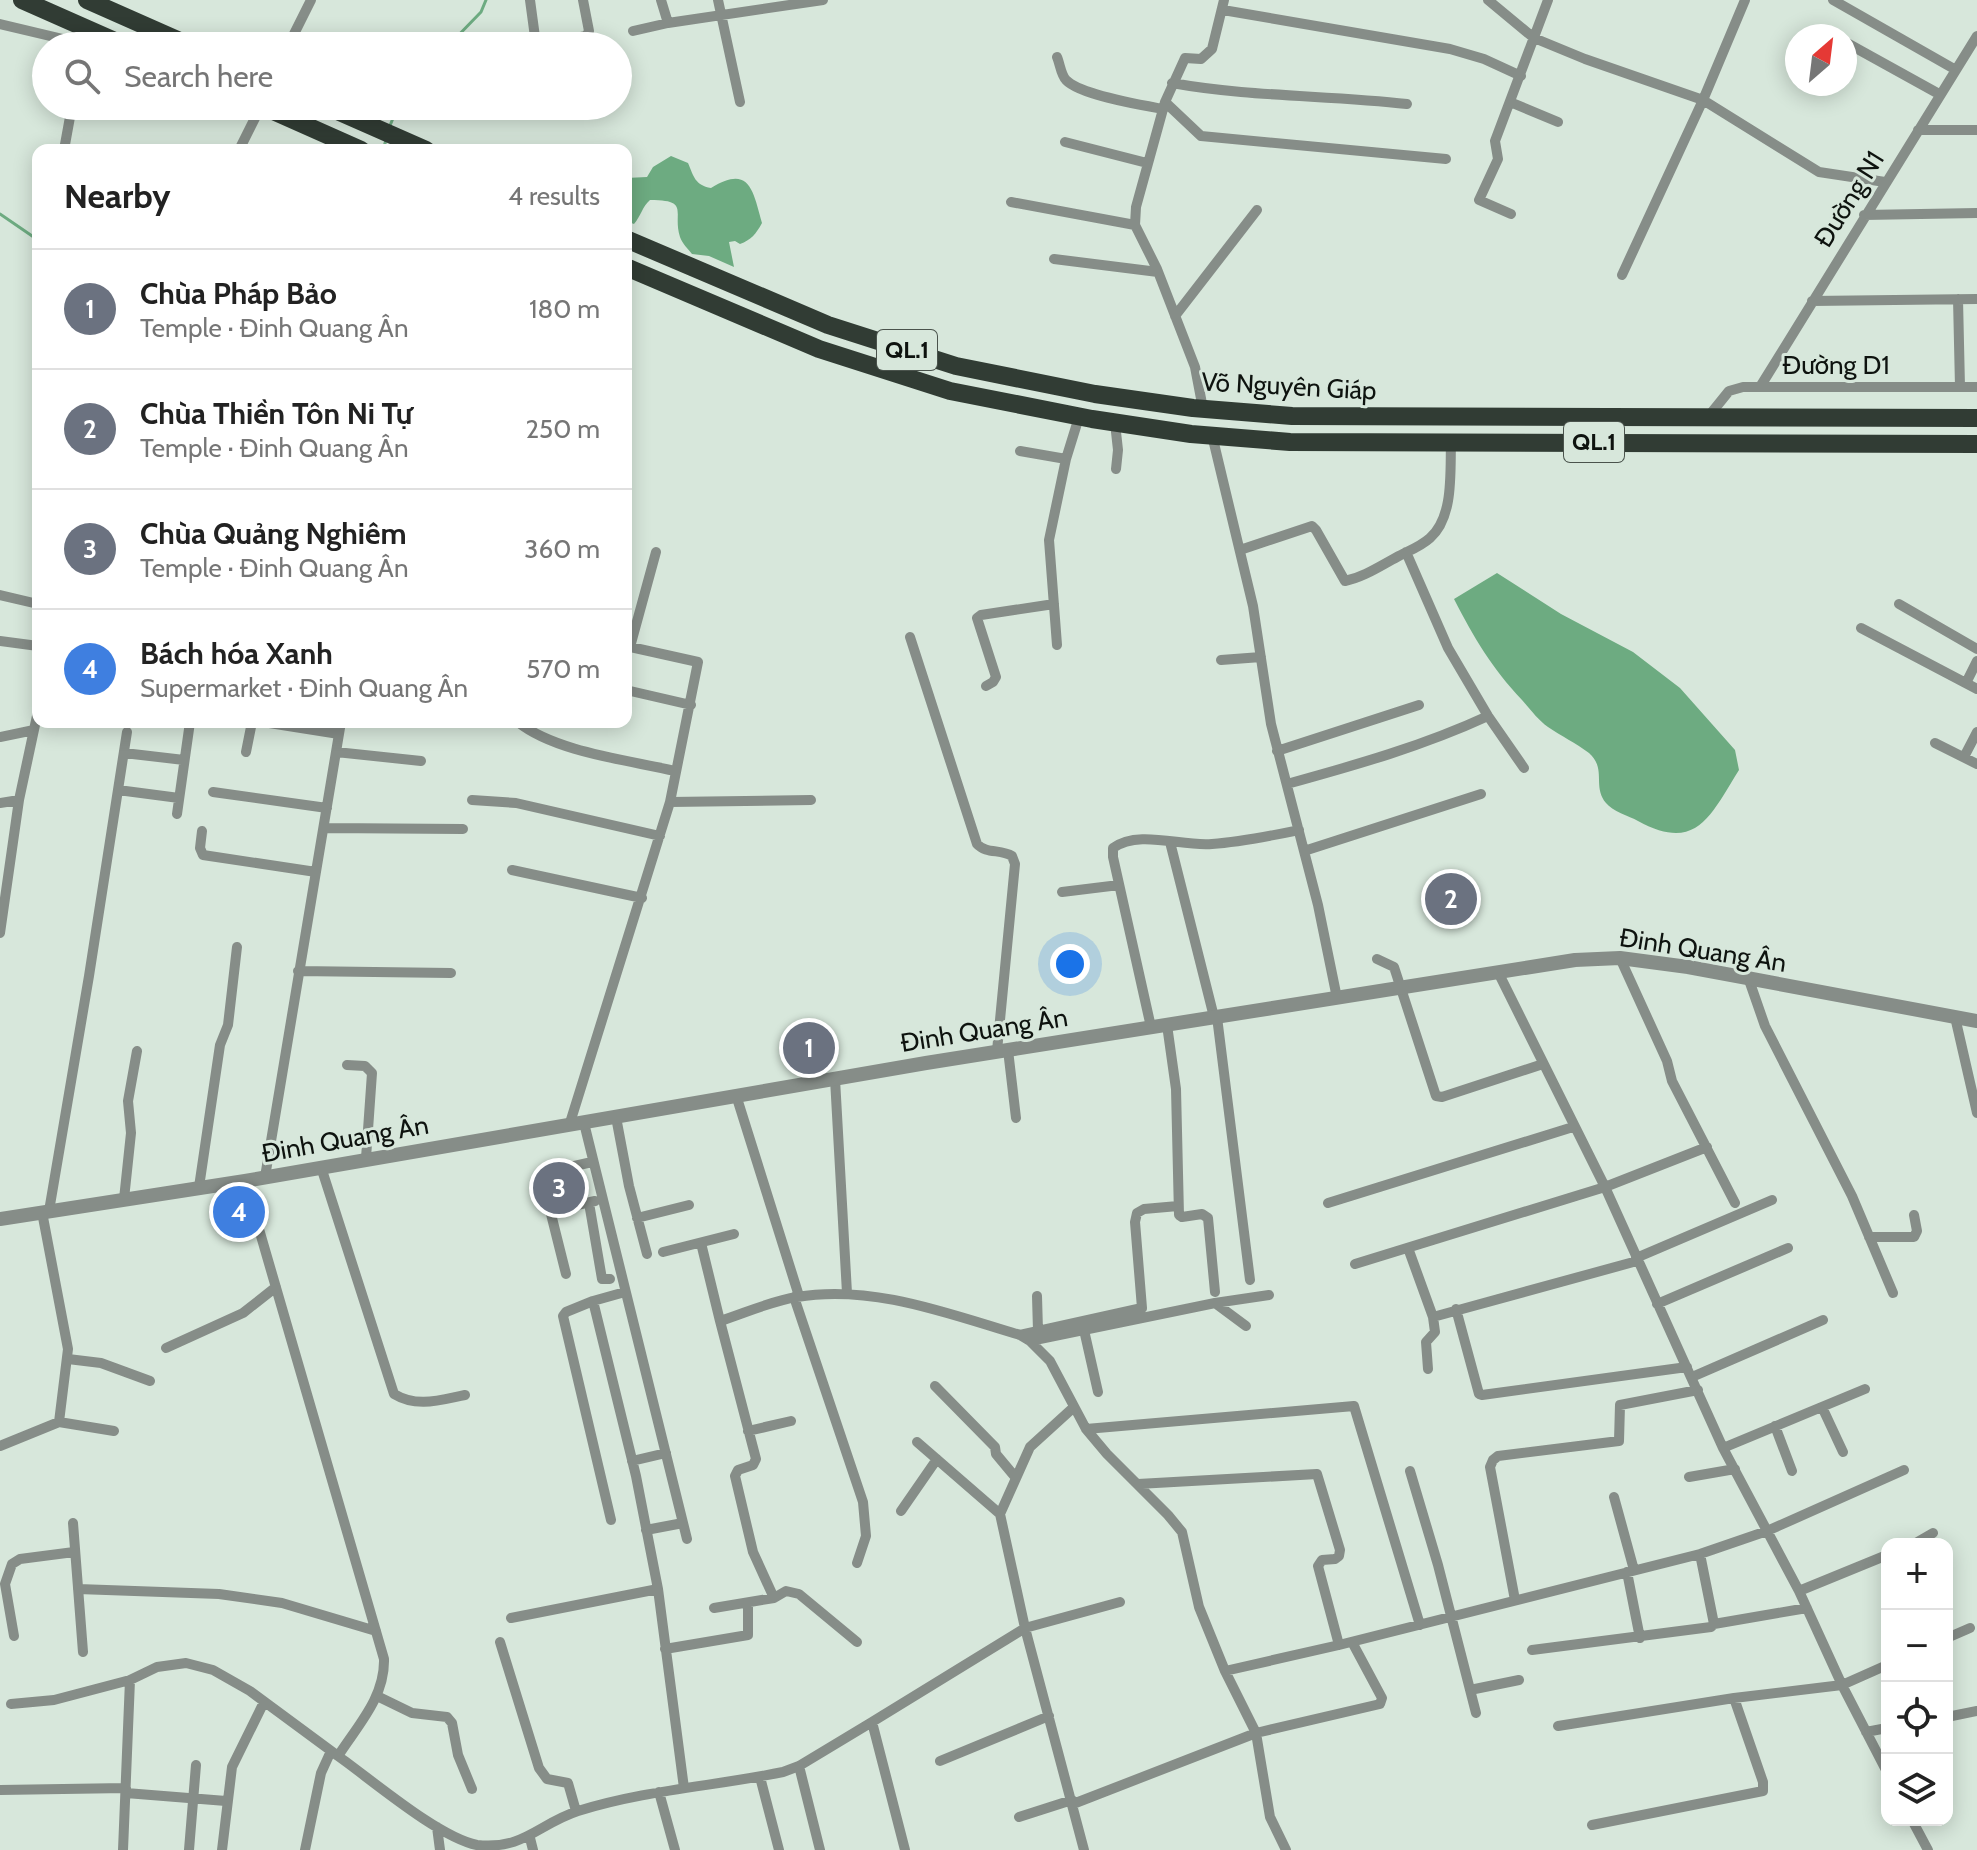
<!DOCTYPE html>
<html lang="en">
<head>
<meta charset="utf-8">
<style>
	:root { --surface:#fff; --page:#f2f2f2; --text:#222; --muted:#767676; --line:#e0e0e0; --accent:#b45309 }
	body { margin:0; font-family:Cabin,sans-serif; background:var(--page); color:var(--text) }
	.controls { position:absolute; right:24px; bottom:24px; display:grid; overflow:hidden; border-radius:16px; box-shadow:0 4px 20px #0003 }
	.controls button { width:72px; height:72px; display:grid; place-items:center; padding:0; border:0; border-bottom:2px solid var(--line); background:var(--surface); color:var(--text); font:40px sans-serif }
	.compass { position:absolute; left:1785px; top:24px; width:72px; height:72px; border-radius:50%; background:var(--surface); box-shadow:0 4px 20px #0003; rotate:28deg }
	.you { position:absolute; left:1070px; top:964px; width:28px; height:28px; margin:-20px; border:6px solid #fff; border-radius:50%; background:#1a73e8; box-shadow:0 0 0 12px #1a73e833 }
	.badge { display:grid; place-items:center; width:52px; height:52px; border-radius:50%; background:var(--accent); color:#fff; font-size:26px; font-weight:700 }
	.pin { position:absolute; translate:-50% -50%; border:4px solid #fff; box-shadow:0 2px 8px #0006 }
	.list { margin:0; padding:0; list-style:none }
	h2 { display:flex; justify-content:space-between; align-items:center; height:104px; margin:0; padding:0 32px; font-size:34px }
	h2 small { font-size:26px; font-weight:400; color:var(--muted) }
	.list li { display:grid; grid-template-columns:52px 1fr auto; gap:24px; align-items:center; box-sizing:border-box; height:120px; padding:0 32px; border-top:2px solid var(--line) }
	.list b { display:block; font-size:30px; white-space:nowrap }
	.list p { margin:0; font-size:26px; white-space:nowrap; color:var(--muted) }
	.list em { font-size:26px; font-style:normal; color:var(--muted) }
	.icon { flex:none; width:44px; height:44px; fill:none; stroke:currentColor; stroke-width:2; stroke-linecap:round; stroke-linejoin:round }
	.map { position:relative; flex:none; width:1977px; height:1850px; overflow:hidden }
	.search { position:absolute; background:var(--surface); box-shadow:0 4px 20px #0003; left:32px; top:32px; width:600px; height:88px; display:flex; align-items:center; gap:20px; box-sizing:border-box; padding:0 28px; border-radius:44px; color:var(--muted); font-size:30px }
	.panel { position:absolute; background:var(--surface); box-shadow:0 4px 20px #0003; left:32px; top:144px; width:600px; height:584px; border-radius:16px }
	.map>svg:first-child { display:block }
</style>
</head>
<body>
<div class="map">
<svg width="1977" height="1850" viewBox="0 0 1977 1850">
	<rect width="100%" height="100%" fill="#d7e7db"/>
	<path fill="#c8dfce" d="M243,1187L255,1228L229,1232L224,1190Z"/>
	<path fill="#6dab81" d="M671,156L688,163C694,177 695,185 711,188C750,164 753,191 762,223C756,234 751,240 740,244L735,241L729,242L734,267L709,256L692,254C688,249 682,243 680,237C672,212 691,200 650,200C642,207 641,216 634,224L626,221V178L647,177L653,167Z
		M1497,573L1561,614L1633,652L1680,688L1735,750L1739,770C1710,816 1697,853 1638,821C1629,816 1612,811 1606,803C1592,786 1607,769 1589,753C1576,743 1561,736 1548,727C1538,720 1530,709 1522,700C1492,668 1474,638 1454,599Z"/>
	<g fill="none" stroke-linecap="round" stroke-linejoin="round">
		<path stroke="#6dab81" stroke-width="3" d="M448,46L481,12L486,0
			M389,128L398,106
			M383,150L386,140
			M0,214L38,240"/>
		<path stroke="#868d88" stroke-width="10" d="M530,0L535,37L538,41L551,43L586,36L589,31L583,0
			M661,0L668,23
			M718,0L740,102
			M1488,0L1534,38L1585,59L1703,100L1819,172L1885,182
			M1833,0L1956,70
			M1223,10L1450,49L1484,59L1521,76
			M0,24L84,44
			M633,31L668,23L823,0
			M1828,33L1833,36
			M1845,42L1939,94
			M288,46L311,0
			M1057,57C1060,64 1061,75 1066,80C1080,95 1141,105 1163,109
			M1172,83C1249,97 1329,95 1407,104
			M1165,102L1201,136L1446,159
			M1510,102L1558,122
			M1918,130H1977
			M1065,142L1147,163
			M64,150L72,106
			M239,150L261,106
			M1011,202L1135,225
			M1511,214L1479,200L1498,159L1495,141L1548,0
			M1864,215L1977,213
			M1054,259L1158,272
			M1622,275L1703,100L1745,0
			M1958,299L1960,387
			M1812,301L1977,299
			M1175,316L1257,210
			M1760,387L1977,36
			M1203,409L1195,367L1157,269L1135,225L1136,207L1165,102L1185,58L1201,59L1212,49L1224,0
			M1708,417L1729,391L1743,387H1977
			M1115,423L1118,450L1116,469
			M1212,435L1253,606L1271,724L1318,905L1337,998
			M1020,451L1066,459
			M1240,550L1312,526L1316,530L1345,581C1364,577 1380,566 1397,557C1408,551 1420,547 1430,538C1454,517 1450,472 1451,442
			M1406,552L1448,648L1488,716L1524,768
			M0,595L38,604
			M1899,604L1977,649
			M1861,628L1977,689
			M910,637L977,844C986,854 1001,849 1012,856L1015,864L997,1051
			M0,641L38,646
			M1057,645L1049,540L1066,459L1079,417
			M630,647L656,552
			M1221,660L1261,657
			M1966,683L1977,661
			M986,686L993,682L996,677L977,618L981,615L1054,604
			M626,690L691,705
			M263,722L339,734
			M518,722C555,752 628,760 675,771
			M0,737L34,730
			M1935,743L1977,764
			M1277,751L1419,705
			M246,752L252,722
			M336,752L421,761
			M124,753L184,760
			M1964,757L1977,732
			M1287,784C1356,765 1423,746 1488,716
			M118,790L179,798
			M213,792L327,808
			M472,800L516,803L660,836
			M670,802L811,800
			M0,803L19,800
			M177,814L190,722
			M324,828L463,829
			M202,831L200,848L203,855L316,872
			M1170,842L1214,1017
			M1304,851L1481,794
			M512,870L642,898
			M1062,892L1119,885
			M0,933L19,800L38,711
			M1620,958L1667,1061L1672,1081L1735,1203
			M1377,959L1394,967L1436,1096L1442,1097L1543,1064
			M298,971L451,973
			M1498,972L1605,1187L1723,1448L1799,1591L1842,1685L1887,1772
			M1749,980L1765,1026L1852,1196L1893,1293
			M1217,1017L1250,1280
			M1955,1017L1977,1113
			M1167,1025L1176,1089L1179,1215L1182,1217L1202,1214L1208,1218L1215,1292
			M1151,1027L1113,857V848C1139,829 1182,847 1212,844C1242,842 1270,836 1299,830
			M1008,1050L1016,1118
			M347,1065L365,1066L372,1073L366,1158
			M835,1079L847,1293
			M736,1095L799,1296
			M616,1117L629,1186L647,1254
			M584,1123L687,1539
			M569,1126L670,802L698,662L626,646
			M321,1167L394,1394C417,1408 440,1400 465,1395
			M265,1177L341,722
			M245,1181L384,1659C385,1697 358,1725 338,1756C372,1780 438,1837 477,1845C524,1850 538,1824 578,1811C645,1790 715,1786 783,1772L799,1766L872,1722
			M199,1187L220,1045L228,1025L237,947
			M124,1199L131,1133L128,1101L137,1051
			M589,1203L602,1279H610
			M1328,1203L1573,1127
			M49,1211L89,976L127,732
			M550,1211L595,1201
			M42,1212L68,1349L59,1422
			M637,1218L689,1205
			M1869,1237H1914L1917,1231L1914,1215
			M701,1243L720,1321
			M1408,1248L1433,1317L1435,1332L1426,1342L1428,1369
			M663,1252L734,1234
			M1636,1258L1772,1200
			M1355,1264L1605,1187L1707,1147
			M566,1274L543,1182L548,1172L592,1162
			M1037,1296L1038,1331
			M794,1297L863,1502L866,1536L857,1563
			M593,1301L636,1476L658,1589L684,1788
			M1215,1303L1269,1295
			M1657,1304L1788,1248
			M1456,1309L1479,1394L1482,1395L1687,1367
			M1433,1317L1637,1261
			M1084,1330L1098,1392
			M1020,1335L1142,1308L1135,1222L1137,1213L1144,1209L1178,1206
			M1030,1341L1215,1303L1246,1326
			M166,1348L243,1313L276,1287
			M68,1359L101,1363L150,1381
			M1692,1377L1823,1320
			M935,1386L995,1447L996,1454L1016,1478
			M1074,1407L1030,1447L1000,1514L1025,1628L1084,1850
			M1822,1407L1843,1452
			M1775,1426L1792,1471
			M1086,1429L1354,1406L1420,1625
			M748,1431L791,1421
			M917,1442L1000,1514
			M0,1446L59,1422L114,1431
			M1723,1448L1865,1389
			M632,1461L666,1453
			M1410,1471L1438,1565L1476,1713
			M1689,1477L1735,1469
			M1138,1484L1317,1474L1340,1550L1339,1556L1335,1559L1322,1560L1318,1566L1339,1645
			M1614,1497L1634,1570
			M901,1511L937,1459
			M611,1520L563,1316L566,1312L593,1301L625,1292
			M73,1523L83,1652
			M646,1530L683,1523
			M1914,1544L1933,1533
			M1700,1554L1714,1624
			M1627,1572L1640,1638
			M78,1589L219,1594L282,1603L376,1631
			M1799,1591L1887,1555
			M774,1598L786,1591L799,1594L857,1642
			M1515,1600L1490,1467L1493,1460L1498,1456L1619,1441L1620,1405L1698,1390
			M714,1608L774,1598L753,1552L735,1476L738,1470L753,1465L756,1459L720,1321C745,1313 771,1301 797,1297C872,1284 949,1314 1020,1335L1030,1341L1050,1361L1086,1429L1107,1454L1168,1515L1182,1532L1199,1607L1225,1671L1256,1733L1270,1817L1286,1850
			M511,1618L658,1589
			M14,1636L5,1584L12,1564L20,1559L74,1552
			M1947,1638L1970,1628
			M500,1642L539,1768L547,1779L568,1783L576,1811
			M665,1649L748,1635V1604
			M1532,1650L1711,1627L1714,1624L1807,1608
			M1225,1671L1339,1645L1700,1554L1767,1531L1904,1470
			M1470,1690L1519,1680
			M377,1696L412,1713L447,1717L452,1723L458,1755L472,1789
			M11,1704L54,1700L130,1680L157,1667L186,1663L213,1670L250,1691L338,1756
			M1947,1717L1977,1711
			M1558,1726L1734,1698L1842,1685L1887,1665
			M1866,1732L1887,1728
			M940,1761L1049,1716
			M799,1766L820,1850
			M760,1777L779,1850
			M0,1790L126,1788
			M659,1792L675,1850
			M126,1793L226,1801
			M1073,1804L1256,1733L1380,1704L1382,1698L1352,1642
			M1019,1817L1072,1800
			M1912,1820L1928,1850
			M1592,1825L1763,1791V1782L1734,1698
			M437,1827L440,1850
			M530,1838L533,1850
			M123,1850L130,1680
			M189,1850L196,1765
			M222,1850L232,1767L264,1702
			M305,1850L321,1773L331,1751
			M905,1850L872,1722L1025,1628L1120,1602"/>
		<path stroke="#868d88" stroke-width="14" d="M0,1219L245,1181L926,1063L1575,960L1620,958L1688,967L1977,1021"/>
		<path stroke="#313c34" stroke-width="18" d="M22,0L126,46
			M87,0L191,46
			M262,106L361,150
			M326,106L426,150
			M626,239L828,325L956,366L1095,394L1193,408L1292,416L1977,418
			M626,267L819,349L950,391L1092,419L1191,434L1290,442L1977,444"/>
	</g>
	<g text-anchor="middle" stroke-width="6" stroke-linejoin="round" paint-order="stroke">
		<g fill="#d7e7db" stroke="#4a534c" stroke-width="2">
			<rect x="877" y="330" width="60" height="40" rx="6"/>
			<rect x="1564" y="422" width="60" height="40" rx="6"/>
		</g>
		<g font-size="24" font-weight="bold" fill="#0e130f">
			<text x="907" y="358">QL.1</text>
			<text x="1594" y="450">QL.1</text>
		</g>
		<g font-size="26" fill="#0e130f" stroke="#d7e7db">
			<text transform="translate(1849 199) rotate(-58)" y="9">Đường N1</text>
			<text x="1836" y="374">Đường D1</text>
			<text transform="translate(1289 386) rotate(3)" y="9">Võ Nguyên Giáp</text>
			<text transform="translate(1703 950) rotate(9)" y="9">Đinh Quang Ân</text>
			<text transform="translate(984 1030) rotate(-9)" y="9">Đinh Quang Ân</text>
			<text transform="translate(345 1139) rotate(-10)" y="9">Đinh Quang Ân</text>
		</g>
	</g>
</svg>
<div class="controls">
<button>+</button>
<button>−</button>
<button><svg class="icon" aria-label="locate" viewBox="0 0 24 24"><circle cx="12" cy="12" r="6"/><path d="M12 2v4M12 18v4M2 12h4M18 12h4"/></svg></button>
<button><svg class="icon" aria-label="layers" viewBox="0 0 24 24"><path d="M12 4l9 5-9 5-9-5zM3 14l9 5 9-5"/></svg></button>
</div>
<svg class="compass" viewBox="-18 -18 36 36"><path d="M0-13l5 13h-10z" fill="#e53935"/><path d="M0 13l5-13h-10z" fill="#767676"/></svg>
<div class="you"></div>
<div class="pin badge" style="left:809px;top:1048px;background:#6b7280">1</div>
<div class="pin badge" style="left:1451px;top:899px;background:#6b7280">2</div>
<div class="pin badge" style="left:559px;top:1188px;background:#6b7280">3</div>
<div class="pin badge" style="left:239px;top:1212px;background:#3f7fe0">4</div>
<div class="search"><svg class="icon" aria-label="search" viewBox="0 0 24 24"><circle cx="10" cy="10" r="6"/><path d="M15 15l6 6"/></svg>Search here</div>
<section class="panel">
<h2>Nearby<small>4 results</small></h2>
<ul class="list">
<li><span class="badge" style="background:#6b7280">1</span><div><b>Chùa Pháp Bảo</b><p>Temple · Đinh Quang Ân</p></div><em>180 m</em></li>
<li><span class="badge" style="background:#6b7280">2</span><div><b>Chùa Thiền Tôn Ni Tự</b><p>Temple · Đinh Quang Ân</p></div><em>250 m</em></li>
<li><span class="badge" style="background:#6b7280">3</span><div><b>Chùa Quảng Nghiêm</b><p>Temple · Đinh Quang Ân</p></div><em>360 m</em></li>
<li><span class="badge" style="background:#3f7fe0">4</span><div><b>Bách hóa Xanh</b><p>Supermarket · Đinh Quang Ân</p></div><em>570 m</em></li>
</ul>
</section>
</div>
</body>
</html>
